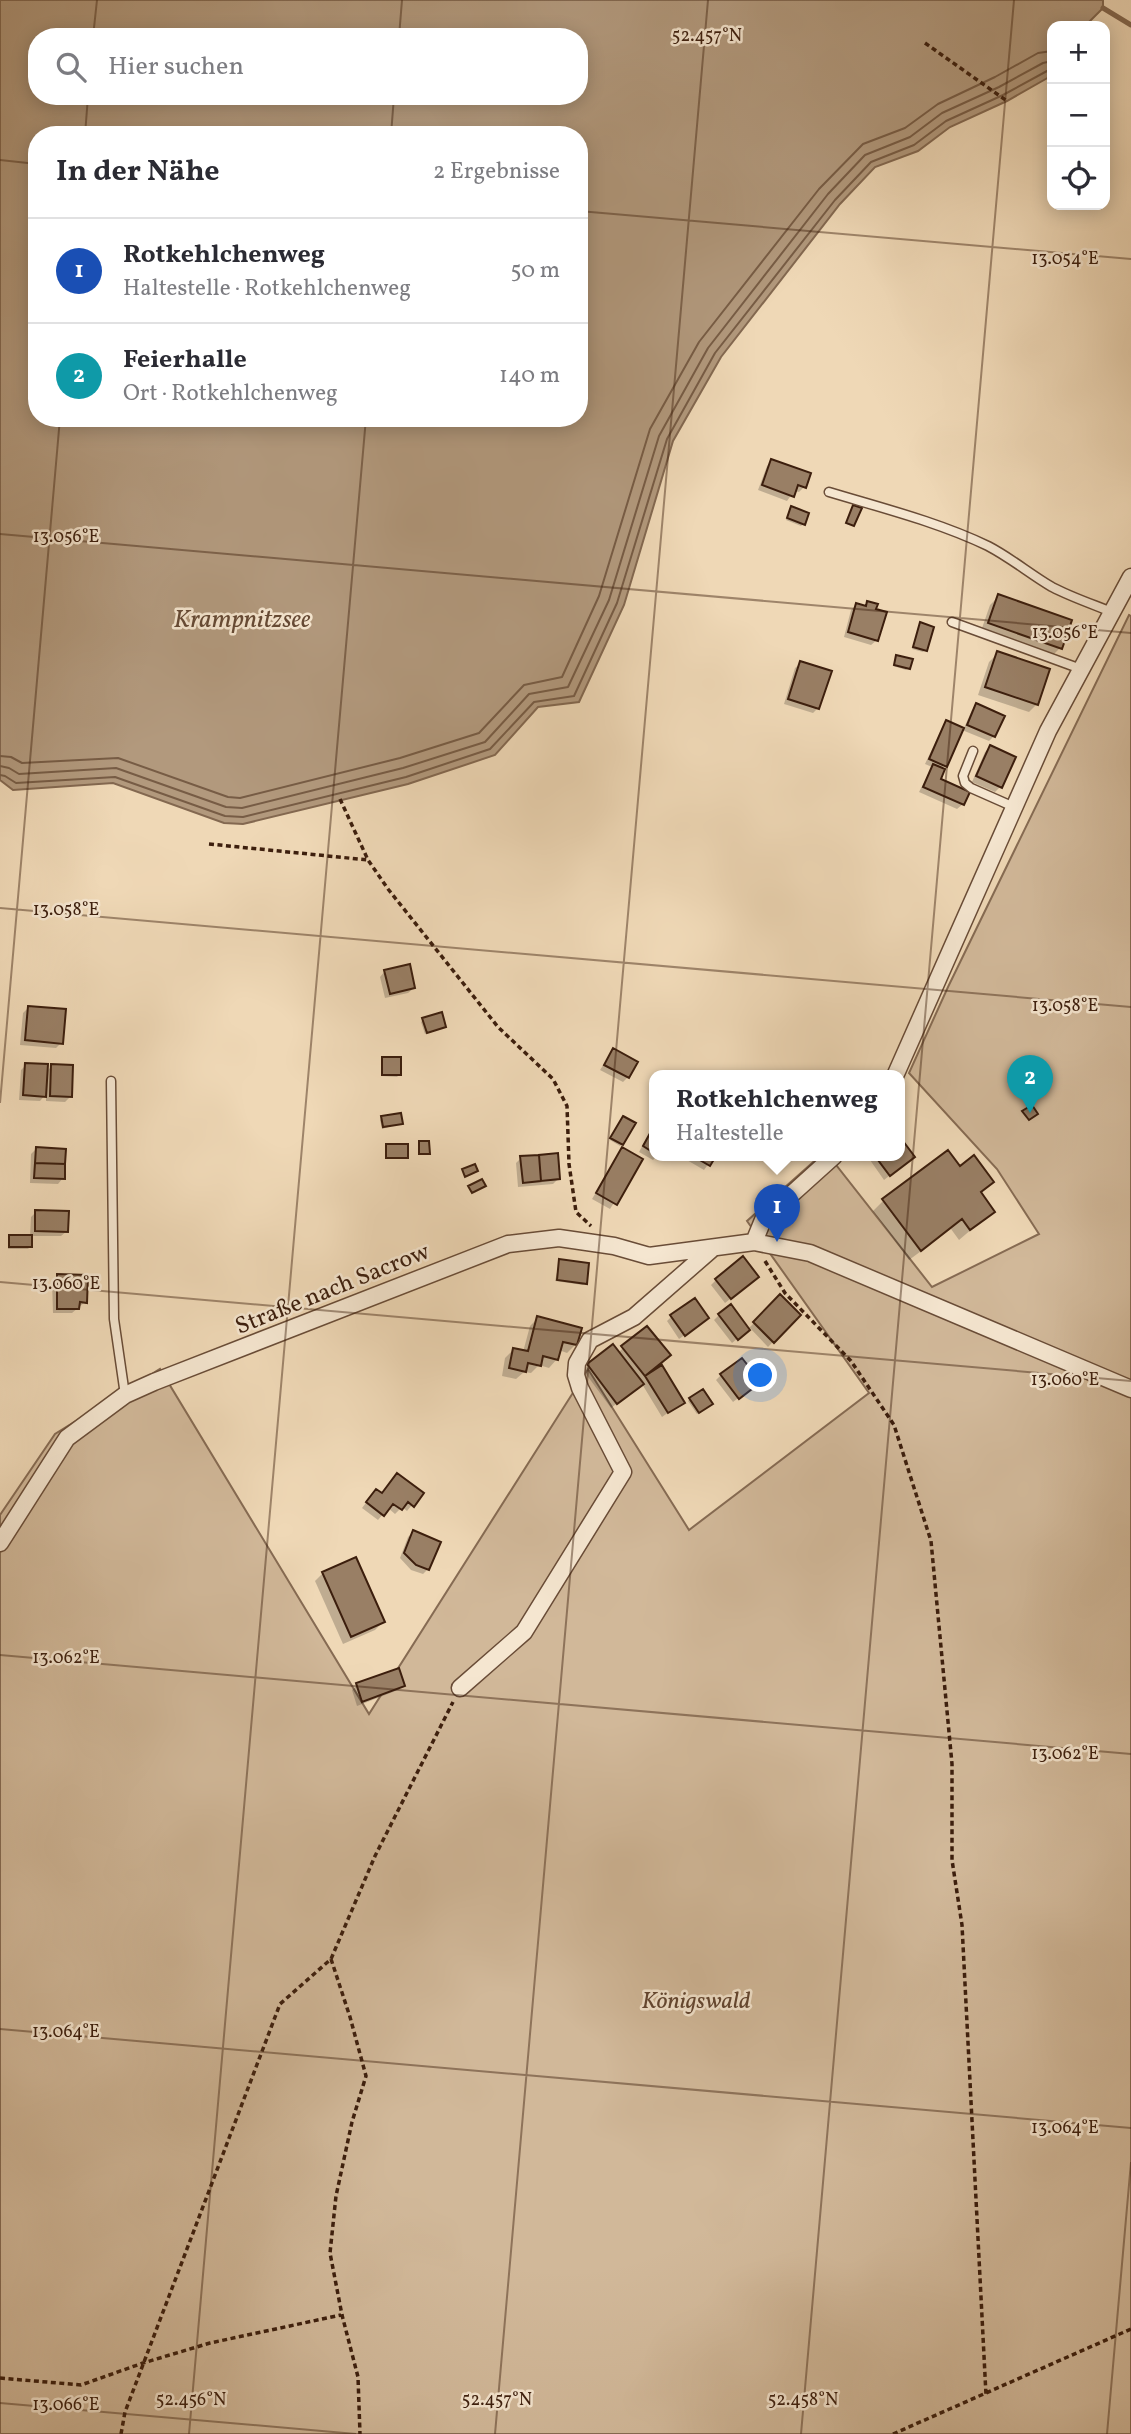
<!DOCTYPE html>
<html lang="de">
<head>
<meta charset="utf-8">
<style>
	:root { --surface:#fff; --page:#f7f7f7; --text:#2b2b33; --muted:#7c7c81; --line:#e1e1e2; --accent:#2563eb }
	body { margin:0; font-family:Vollkorn,serif; background:var(--page); color:var(--text) }
	.controls { position:absolute; right:21px; top:21px; display:grid; overflow:hidden; border-radius:14px; box-shadow:0 4px 18px #0003 }
	.controls button { width:63px; height:63px; display:grid; place-items:center; padding:0; border:0; border-bottom:2px solid var(--line); background:var(--surface); color:var(--text); font:35px sans-serif }
	.you { position:absolute; left:761px; top:1376px; width:24px; height:24px; margin:-18px; border:5px solid #fff; border-radius:50%; background:#1a73e8; box-shadow:0 0 0 10px #1a73e833 }
	.badge { display:grid; place-items:center; width:46px; height:46px; border-radius:50%; background:var(--accent); color:#fff; font-size:23px; font-weight:700 }
	.pin { position:absolute; translate:-50% -58px; filter:drop-shadow(0 2px 4px #0008) }
	.pin::after { content:''; position:absolute; top:37px; width:24px; height:21px; background:inherit; clip-path:polygon(0 0,100% 0,50% 100%) }
	.popup { position:absolute; left:649px; top:1070px; width:256px; height:91px; box-sizing:border-box; display:grid; place-content:center; border-radius:14px; background:var(--surface); filter:drop-shadow(0 2px 5px #0005); font-size:23px; white-space:nowrap; color:var(--muted) }
	.popup b { font-size:26px; color:var(--text) }
	.popup::after { content:''; position:absolute; left:50%; top:100%; margin-left:-14px; border:14px solid transparent; border-top-color:var(--surface) }
	.list { margin:0; padding:0; list-style:none }
	h2 { display:flex; justify-content:space-between; align-items:center; height:91px; margin:0; padding:0 28px; font-size:30px }
	h2 small { font-size:23px; font-weight:400; color:var(--muted) }
	.list li { display:grid; grid-template-columns:46px 1fr auto; gap:21px; align-items:center; box-sizing:border-box; height:105px; padding:0 28px; border-top:2px solid var(--line) }
	.list b { display:block; font-size:26px; white-space:nowrap }
	.list p { margin:0; font-size:23px; white-space:nowrap; color:var(--muted) }
	.list em { font-size:23px; font-style:normal; color:var(--muted) }
	.icon { flex:none; width:38px; height:38px; fill:none; stroke:currentColor; stroke-width:2; stroke-linecap:round; stroke-linejoin:round }
	.map { position:relative; flex:none; width:1131px; height:2434px; overflow:hidden }
	.search { position:absolute; background:var(--surface); box-shadow:0 4px 18px #0003; left:28px; top:28px; width:560px; height:77px; display:flex; align-items:center; gap:18px; box-sizing:border-box; padding:0 24px; border-radius:28px; color:var(--muted); font-size:26px }
	.panel { position:absolute; background:var(--surface); box-shadow:0 4px 18px #0003; left:28px; top:126px; width:560px; height:301px; border-radius:28px }
	.map>svg:first-child { display:block }
</style>
</head>
<body>
<div class="map">
<svg width="1131" height="2434" viewBox="0 0 1131 2434">
	<rect width="100%" height="100%" fill="#efd8b6"/>
	<filter id="stains"><feTurbulence type="fractalNoise" baseFrequency=".00286" numOctaves="4"/><feColorMatrix values="0 0 0 0 .2 0 0 0 0 .09 0 0 0 0 .02 0 0 0 .5 -.17"/></filter>
	<radialGradient id="worn" r=".72"><stop offset=".6" stop-color="#630" stop-opacity="0"/><stop offset="1" stop-color="#630" stop-opacity=".3"/></radialGradient>
	<path fill="#d1b899" stroke="#866b53" stroke-width="2" d="M1129,615L1131,616V2434H0V1515L55,1434L160,1369L369,1714L588,1369L689,1530L869,1393L747,1221L820,1156H829L932,1287L1039,1234L997,1169L909,1073L948,987Z"/>
	<path fill="#b2997d" stroke="#836850" stroke-width="2" fill-rule="evenodd" d="M0,0H1103V8L1085,26H1052L1051,76L1007,101L950,127L918,151L875,167L840,204L721,357L673,441L624,605L579,702L538,707L495,755L408,784L243,824L224,823L113,783L13,790L0,780ZM37,37H579V96H37ZM37,135H579V418H37Z"/>
	<path fill="#0003" d="M772,461L804,487L799,492L794,491L787,501L758,490L767,466Z
		M791,508L803,524L801,526L786,520Z
		M999,596L1060,648L1052,656L981,631L990,605Z
		M868,603L877,640L871,645L844,637L851,610L856,605L863,607Z
		M919,626L925,650L923,652L912,649Z
		M998,653L1037,704L1029,712L978,695L989,662Z
		M897,657L908,668L906,670L893,666Z
		M801,663L818,708L813,713L784,704L795,668Z
		M977,705L994,736L989,741L962,730L942,769L939,780L963,804L957,809L919,792L932,767L925,764L942,728L947,722L963,730L972,710Z
		M990,747L1014,758L1000,787L995,792L972,782L985,752Z
		M385,971L414,988L408,993L385,998L380,977Z
		M28,1008L61,1043L56,1048L20,1045L23,1013Z
		M423,1020L442,1028L425,1034L421,1022Z
		M613,1050L628,1077L623,1082L600,1070Z
		M383,1059L399,1075L397,1077L381,1076V1061Z
		M26,1065L46,1072L52,1066L70,1097L65,1102L46,1101V1094L40,1101L19,1100L21,1070Z
		M382,1118L401,1123L382,1129L380,1120Z
		M621,1120L622,1144L620,1146L610,1140Z
		M654,1125V1156H657L653,1160L639,1152Z
		M900,1139L913,1157L884,1180L870,1160L874,1156H900Z
		M387,1145L406,1157L404,1159H385Z
		M36,1149L63,1178L58,1184L30,1183L31,1154Z
		M622,1149L641,1160L610,1209L592,1199Z
		M680,1156H714L704,1170Z
		M521,1158L558,1179L553,1184L518,1187L516,1163Z
		M960,1169L992,1182L980,1194L993,1211L959,1240L951,1229L909,1260L873,1211L884,1200Z
		M36,1212L67,1231L61,1236H30V1247L28,1249H8L10,1237H30L31,1217Z
		M560,1260L585,1283L583,1285L555,1281Z
		M57,1276L85,1302L72,1313H53L52,1281Z
		M716,1280L752,1282L725,1303L711,1285Z
		M780,1297L799,1315L768,1347L750,1328L732,1343L714,1320L719,1315L748,1329Z
		M672,1316L702,1323L679,1339L667,1321Z
		M538,1318L576,1344L567,1353L559,1350L557,1359L549,1368L539,1365L531,1373L524,1372L516,1379L502,1376L505,1358L513,1350L523,1352L530,1326Z
		M613,1346L618,1353L623,1348L649,1374L683,1402L662,1417L642,1384L611,1408L583,1370Z
		M721,1375L753,1387L733,1402L716,1380Z
		M690,1399L709,1406L697,1414L688,1401Z
		M421,1494L407,1511L402,1507L395,1514L388,1508L378,1520L362,1508L371,1496Z
		M413,1532L428,1569L423,1574L411,1570L400,1558L408,1537Z
		M323,1573L383,1622L375,1630L343,1644L315,1581Z
		M357,1685H403L398,1690L357,1706L352,1690Z"/>
	<g fill="none" stroke-linecap="round" stroke-linejoin="round">
		<path stroke="#775c45" stroke-width="2" d="M0,756L11,757L22,763L118,758L228,797L240,798L400,758L479,733L524,685L562,677L599,596L650,429L699,342L819,189L863,144L905,128L938,104L995,77L1038,53L1052,51
			M0,766L9,768L19,774L116,768L226,807L242,808L403,768L485,742L529,694L568,687L609,600L659,436L708,348L828,194L865,155L910,137L942,113L999,87L1043,63L1052,61
			M0,775L5,776L16,783L115,777L225,816L243,817L406,777L490,749L534,702L574,696L617,603L667,439L715,353L835,200L871,162L914,145L946,121L1003,95L1047,71L1052,70"/>
		<path stroke="#836850" stroke-width="5" d="M1103,8L1131,25"/>
	</g>
	<path fill="#997f65" stroke="#3c1e0d" stroke-width="2" d="M771,459L811,473L806,488L798,485L794,497L762,485Z
		M853,505L862,508L854,526L846,523Z
		M791,506L809,513L805,525L787,518Z
		M998,594L1072,620L1062,649L988,623Z
		M867,601L878,604L876,609L887,612L878,641L848,632L856,603L866,606Z
		M920,622L934,627L927,651L913,647Z
		M997,651L1050,669L1038,705L985,687Z
		M896,655L913,659L910,669L894,665Z
		M800,661L832,671L819,709L788,699Z
		M976,703L1005,716L995,737L967,725Z
		M946,720L964,728L947,767L929,759Z
		M990,745L1016,757L1002,788L976,776Z
		M933,764L945,769L941,779L970,792L964,805L923,787Z
		M410,964L415,988L390,994L384,970Z
		M28,1006L66,1009L63,1044L25,1040Z
		M442,1012L446,1027L427,1033L422,1018Z
		M613,1048L638,1062L629,1078L604,1065Z
		M382,1057H401V1075H382Z
		M25,1063L48,1064L46,1097L23,1095Z
		M51,1064L73,1065L72,1097L50,1096Z
		M1032,1105L1038,1114L1029,1120L1022,1111Z
		M401,1113L403,1124L383,1127L381,1116Z
		M623,1116L636,1123L623,1145L610,1138Z
		M654,1126V1153L643,1146Z
		M900,1137L915,1157L890,1176L875,1156H900Z
		M419,1141H429L430,1154H419Z
		M386,1144H408V1158H386Z
		M36,1147L66,1149L65,1164L35,1163Z
		M622,1147L643,1159L617,1205L596,1193Z
		M948,1150L960,1166L974,1155L994,1182L981,1192L995,1212L970,1230L962,1219L921,1251L882,1199Z
		M558,1153L560,1179L541,1181L539,1155Z
		M539,1155L541,1181L523,1183L520,1156Z
		M693,1156H716L710,1166Z
		M35,1163L65,1164V1179L34,1178Z
		M475,1164L478,1171L465,1177L462,1169Z
		M482,1179L486,1186L472,1193L468,1186Z
		M35,1210L69,1211L68,1232L35,1231Z
		M9,1235H32V1247H9Z
		M743,1256L759,1277L731,1299L715,1279Z
		M559,1259L589,1263L587,1284L557,1280Z
		M57,1274L88,1275L87,1303L80,1302L79,1309H57Z
		M780,1294L801,1315L774,1343L753,1322Z
		M695,1298L709,1318L685,1336L670,1315Z
		M731,1304L750,1330L738,1340L718,1314Z
		M537,1316L582,1328L577,1345L563,1342L558,1360L543,1356L541,1366L528,1363L526,1372L509,1368L513,1348L528,1351Z
		M647,1326L671,1355L645,1376L621,1346Z
		M613,1344L644,1384L617,1404L587,1364Z
		M742,1358L761,1382L739,1399L720,1374Z
		M662,1365L685,1403L668,1413L645,1376Z
		M703,1389L713,1404L699,1413L689,1398Z
		M397,1473L424,1493L414,1507L408,1502L402,1510L393,1504L384,1516L366,1502L376,1489L382,1493Z
		M413,1530L441,1542L429,1570L416,1565L404,1553Z
		M356,1557L385,1622L351,1637L322,1572Z
		M399,1668L405,1686L362,1702L356,1683Z"/>
	<g fill="none" stroke-linecap="round" stroke-linejoin="round">
		<g stroke="#694c37" stroke-width="11">
			<path id="lane" d="M829,492C882,508 938,522 988,546C1011,558 1030,574 1052,587C1071,597 1092,604 1112,612
				M952,622L1081,669
				M973,751L963,776L965,783L971,788L1014,807
				M111,1081L114,1319L125,1395"/>
		</g>
		<g stroke="#694c37" stroke-width="19">
			<path id="street" d="M895,1076L1048,731L1131,577
				M754,1242L763,1220L834,1156
				M0,1543L67,1438L125,1395L154,1382L508,1244L559,1238L614,1246L649,1256L754,1242L810,1253L1131,1389
				M460,1688L524,1632L623,1472L580,1388L576,1375L577,1363L590,1340L634,1317L713,1248"/>
		</g>
		<path stroke="#3c1e0d" stroke-width="3.5" stroke-dasharray="5 3.5" stroke-linecap="butt" d="M925,43L1007,101
			M340,799L368,860L388,889L498,1027L553,1079L567,1106L569,1164L576,1212L591,1226
			M209,844L368,860
			M765,1261L785,1293L851,1361L894,1425L931,1541L952,1764V1860L962,1925L986,2395
			M331,1959L350,2017L366,2076L352,2122L336,2196L330,2253L342,2315L358,2377L360,2434
			M0,2378L81,2385L143,2363L210,2343L341,2315
			M121,2434L125,2412L280,2004L331,1959L375,1856L453,1702
			M893,2434L1131,2329"/>
		<use href="#lane" stroke="#f5e6d0" stroke-width="8"/>
		<use href="#street" stroke="#f5e6d0" stroke-width="16"/>
	</g>
	<path fill="none" stroke="#3c1e0d" stroke-width="2" stroke-opacity="0.45" d="M93,37L97,0M399,37L402,0M85,135L88,96M391,135L394,96M0,160L37,164M579,211L1131,259M0,534L1131,633M0,908L1131,1007M0,1103L60,418M0,1282L1131,1381M0,1655L1131,1754M0,2029L1131,2128M0,2403L356,2434M189,2434L366,418M495,2434L708,0M801,2434L1014,0M1107,2434L1131,2162"/>
	<g text-anchor="middle" stroke-width="5" stroke-linejoin="round" paint-order="stroke">
		<g font-size="24" fill="#3c1e0d" stroke="#f5e6d0">
			<text transform="translate(332 1288) rotate(-22)" y="8">Straße nach Sacrow</text>
		</g>
		<g font-size="24" font-style="italic" fill="#614430" stroke="#f5e6d0">
			<text x="696" y="2008">Königswald</text>
		</g>
		<g font-size="26" font-style="italic" fill="#654934" stroke="#f5e6d0">
			<text x="242" y="627">Krampnitzsee</text>
		</g>
	</g>
	<g font-size="18" text-anchor="middle" fill="#3c1e0d" stroke="#f5e6d0" stroke-width="5" stroke-linejoin="round" paint-order="stroke">
		<text x="707" y="41">52.457°N</text>
		<text x="1065" y="264">13.054°E</text>
		<text x="66" y="542">13.056°E</text>
		<text x="1065" y="638">13.056°E</text>
		<text x="66" y="915">13.058°E</text>
		<text x="1065" y="1011">13.058°E</text>
		<text x="66" y="1289">13.060°E</text>
		<text x="1065" y="1385">13.060°E</text>
		<text x="66" y="1663">13.062°E</text>
		<text x="1065" y="1759">13.062°E</text>
		<text x="66" y="2037">13.064°E</text>
		<text x="1065" y="2133">13.064°E</text>
		<text x="191" y="2405">52.456°N</text>
		<text x="497" y="2405">52.457°N</text>
		<text x="803" y="2405">52.458°N</text>
		<text x="66" y="2410">13.066°E</text>
	</g>
	<rect width="100%" height="100%" filter="url(#stains)"/>
	<rect width="100%" height="100%" fill="url(#worn)"/>
</svg>
<div class="controls">
<button>+</button>
<button>−</button>
<button><svg class="icon" aria-label="locate" viewBox="0 0 24 24"><circle cx="12" cy="12" r="6"/><path d="M12 2v4M12 18v4M2 12h4M18 12h4"/></svg></button>
</div>
<div class="you"></div>
<div class="pin badge" style="left:777px;top:1242px;background:#1a4fb4">1</div>
<div class="popup"><b>Rotkehlchenweg</b>Haltestelle</div>
<div class="pin badge" style="left:1030px;top:1113px;background:#0f9aa8">2</div>
<div class="search"><svg class="icon" aria-label="search" viewBox="0 0 24 24"><circle cx="10" cy="10" r="6"/><path d="M15 15l6 6"/></svg>Hier suchen</div>
<section class="panel">
<h2>In der Nähe<small>2 Ergebnisse</small></h2>
<ul class="list">
<li><span class="badge" style="background:#1a4fb4">1</span><div><b>Rotkehlchenweg</b><p>Haltestelle · Rotkehlchenweg</p></div><em>50 m</em></li>
<li><span class="badge" style="background:#0f9aa8">2</span><div><b>Feierhalle</b><p>Ort · Rotkehlchenweg</p></div><em>140 m</em></li>
</ul>
</section>
</div>
</body>
</html>
